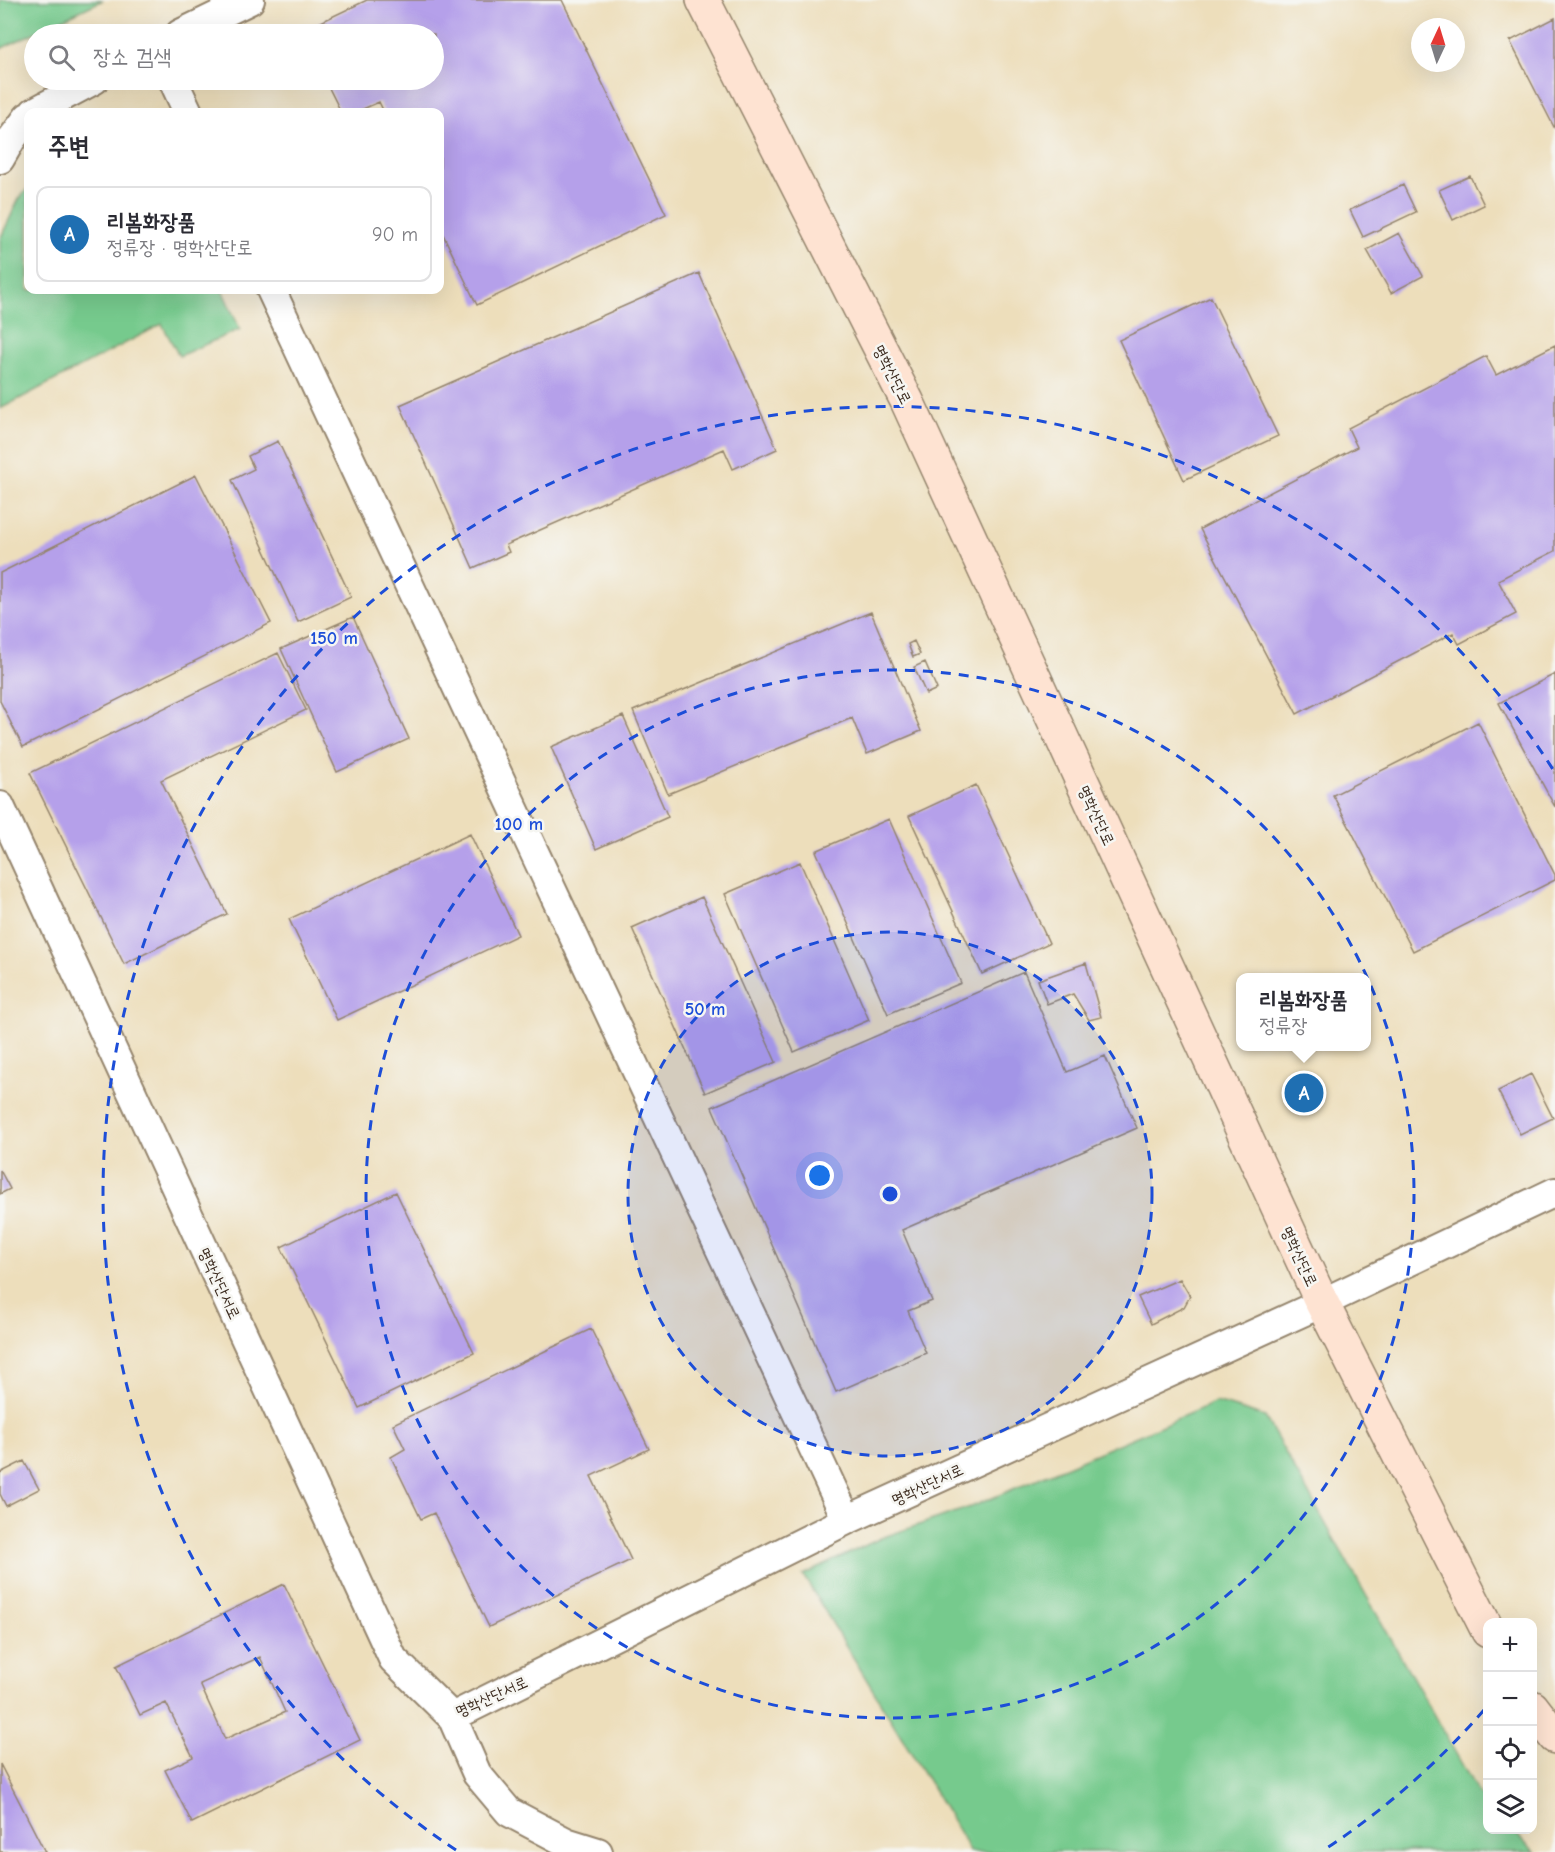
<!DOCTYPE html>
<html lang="ko">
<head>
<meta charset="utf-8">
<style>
	:root { --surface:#fff; --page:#f7f7f7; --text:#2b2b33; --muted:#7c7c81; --line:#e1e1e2; --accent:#1f6fb2 }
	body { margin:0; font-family:"Comic Neue","Poor Story",sans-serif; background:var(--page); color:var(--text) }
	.controls { position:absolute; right:18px; bottom:18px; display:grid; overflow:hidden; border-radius:12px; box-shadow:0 6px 24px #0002 }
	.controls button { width:54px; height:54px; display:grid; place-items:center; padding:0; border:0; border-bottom:2px solid var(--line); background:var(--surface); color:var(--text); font:30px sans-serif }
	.compass { position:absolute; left:1411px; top:18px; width:54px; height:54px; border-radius:50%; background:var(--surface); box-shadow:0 6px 24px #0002; rotate:4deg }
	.you { position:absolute; left:820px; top:1176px; width:21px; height:21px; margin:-15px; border:4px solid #fff; border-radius:50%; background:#1a73e8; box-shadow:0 0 0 9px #1a73e833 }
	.badge { display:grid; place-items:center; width:39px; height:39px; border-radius:50%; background:var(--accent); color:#fff; font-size:20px; font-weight:700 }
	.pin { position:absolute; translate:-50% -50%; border:3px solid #fff; box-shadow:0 2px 6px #0006 }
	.popup { position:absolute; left:1236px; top:973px; width:135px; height:78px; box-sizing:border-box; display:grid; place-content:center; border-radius:12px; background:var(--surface); filter:drop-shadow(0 2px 4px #0005); font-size:20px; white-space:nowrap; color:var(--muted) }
	.popup b { font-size:22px; color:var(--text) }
	.popup::after { content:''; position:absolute; left:50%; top:100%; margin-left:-12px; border:12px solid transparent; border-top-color:var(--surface) }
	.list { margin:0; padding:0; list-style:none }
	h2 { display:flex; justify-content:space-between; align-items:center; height:78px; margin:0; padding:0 24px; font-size:26px }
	h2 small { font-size:20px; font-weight:400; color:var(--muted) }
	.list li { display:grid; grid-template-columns:39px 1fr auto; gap:18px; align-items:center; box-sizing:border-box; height:96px; margin:0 12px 12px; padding:0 12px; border:2px solid var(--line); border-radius:12px }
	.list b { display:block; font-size:22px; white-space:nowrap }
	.list p { margin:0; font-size:20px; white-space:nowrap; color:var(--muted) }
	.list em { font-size:20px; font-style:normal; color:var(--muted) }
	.icon { flex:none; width:33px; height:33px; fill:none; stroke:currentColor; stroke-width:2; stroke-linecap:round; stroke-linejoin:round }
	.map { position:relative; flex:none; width:1555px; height:1852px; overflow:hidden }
	.search { position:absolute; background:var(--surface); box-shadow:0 6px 24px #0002; left:24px; top:24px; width:420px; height:66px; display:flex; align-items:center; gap:15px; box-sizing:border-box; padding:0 21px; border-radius:33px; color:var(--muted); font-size:22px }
	.panel { position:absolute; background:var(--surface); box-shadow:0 6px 24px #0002; left:24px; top:108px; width:420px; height:186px; border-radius:12px }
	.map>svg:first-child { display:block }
</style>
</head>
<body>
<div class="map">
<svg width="1555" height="1852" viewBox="0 0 1555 1852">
	<rect width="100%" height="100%" fill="#f6f6f2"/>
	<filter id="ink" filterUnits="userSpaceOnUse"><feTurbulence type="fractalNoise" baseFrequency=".0167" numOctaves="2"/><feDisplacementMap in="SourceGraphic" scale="12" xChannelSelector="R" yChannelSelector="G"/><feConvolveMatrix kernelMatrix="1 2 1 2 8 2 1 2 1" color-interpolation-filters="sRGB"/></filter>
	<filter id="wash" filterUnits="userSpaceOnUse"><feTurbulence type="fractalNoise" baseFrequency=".008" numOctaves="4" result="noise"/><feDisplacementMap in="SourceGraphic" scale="24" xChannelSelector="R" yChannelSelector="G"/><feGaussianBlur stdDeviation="1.35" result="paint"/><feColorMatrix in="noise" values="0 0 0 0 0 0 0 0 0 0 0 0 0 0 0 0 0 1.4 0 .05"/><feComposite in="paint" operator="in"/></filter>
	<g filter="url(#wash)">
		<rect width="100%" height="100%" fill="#eddebb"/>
		<path fill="#76ca8d" stroke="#587a56" stroke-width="1.5" d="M0,0H103L0,49Z
			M28,188V290H222L240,329L179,356L162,324L0,409V239L19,199Z
			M1216,1402L1265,1417L1480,1796L1487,1803L1488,1830H1513L1535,1852H969L961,1835L803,1575L881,1538L976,1505Z"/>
		<g id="blocks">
			<path fill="#b5a0ea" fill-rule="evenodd" d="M367,0H562L666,214L477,305L440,228V112H384L379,102L356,112H341L325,80H434V34H304L302,31Z
				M1555,18V129L1510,41Z
				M1470,176L1484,205L1453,220L1439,190Z
				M1403,185L1416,212L1363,237L1350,210Z
				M1399,233L1423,276L1391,293L1367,250Z
				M699,273L777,449L733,469L724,449L506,545L509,552L473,568L400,405Z
				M1211,297L1278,436L1184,480L1119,340Z
				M1555,345V551L1498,580L1516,614L1459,644L1453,633L1297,714L1200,529L1357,447L1348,428L1486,356L1496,375Z
				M278,441L351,597L298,622L232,480L254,469L248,456Z
				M196,475L271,623L23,747L0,701V573Z
				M871,612L921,731L867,754L852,718L668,794L633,711Z
				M353,617L409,739L337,772L281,649Z
				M914,641L920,654L913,657L908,644Z
				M278,653L306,710L161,780L227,914L124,964L30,773Z
				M925,662L937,689L926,694L914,667Z
				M1555,674V807L1499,703Z
				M623,716L668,817L596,849L551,747Z
				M1478,722L1555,875V880L1413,951L1333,795Z
				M976,785L1049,943L982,974L909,816Z
				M889,819L961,983L888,1014L816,851Z
				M470,834L518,935L337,1020L289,919Z
				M800,862L869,1020L794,1052L725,894Z
				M702,897L776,1062L705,1093L632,928Z
				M1086,963L1101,1017L1089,1020L1073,994L1047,1004L1038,980Z
				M1024,972L1067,1072L1105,1056L1137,1128L902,1230L932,1301L908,1311L926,1353L836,1392L712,1107Z
				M1531,1074L1553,1118L1520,1134L1498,1091Z
				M0,1170L10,1189L0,1194Z
				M396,1192L474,1353L359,1408L281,1247Z
				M1180,1279L1190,1296L1184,1307L1151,1324L1138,1297Z
				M591,1329L649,1449L591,1476L631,1560L489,1627L434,1513L421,1519L391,1457L405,1449L393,1424Z
				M24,1461L39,1489L6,1506L0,1494V1473Z
				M284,1584L360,1740L192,1823L165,1770L193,1757L166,1703L140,1715L116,1666ZM260,1657L285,1712L225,1739L200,1684Z
				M0,1764L45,1852H0Z"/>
		</g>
	</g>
	<g filter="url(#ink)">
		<use href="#blocks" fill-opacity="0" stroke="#94846c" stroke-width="1.5"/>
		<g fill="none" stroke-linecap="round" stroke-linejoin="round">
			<g stroke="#94846c" stroke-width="32">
				<path id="street" d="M180,34L250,0
					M173,80L188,112
					M34,112L94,80
					M0,159L11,140L28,117
					M271,290L847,1520
					M0,806L393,1659L452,1717L847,1520L1322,1303L1555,1192
					M452,1717L477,1774L509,1812L566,1842L598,1852"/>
			</g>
			<g stroke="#94846c" stroke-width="36">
				<path id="secondary" d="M703,0L907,401L1322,1303L1488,1631
					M1532,1707L1555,1737"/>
			</g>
			<use href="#street" stroke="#fff" stroke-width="28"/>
			<use href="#secondary" stroke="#fee3d2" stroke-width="33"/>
		</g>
	</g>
	<circle cx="890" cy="1194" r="262" fill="#1d4ed8" fill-opacity=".12"/>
	<g fill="none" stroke="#1d4ed8" stroke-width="3" stroke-dasharray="10 8">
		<circle cx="890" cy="1194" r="262"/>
		<circle cx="890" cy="1194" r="524"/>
		<path d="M1484 1710A787 787 0 0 1 1324 1850M456 1850A787 787 0 1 1 1554 771"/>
	</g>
	<g text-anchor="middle" stroke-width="5" stroke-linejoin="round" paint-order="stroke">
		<g font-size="16" fill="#3b2a1e" stroke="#f6f6f2">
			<text transform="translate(893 374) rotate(63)" y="6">명학산단로</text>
			<text transform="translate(1097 815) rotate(65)" y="6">명학산단로</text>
			<text transform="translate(1300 1256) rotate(65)" y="6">명학산단로</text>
			<text transform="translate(220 1283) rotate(65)" y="6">명학산단서로</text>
			<text transform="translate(927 1484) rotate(-25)" y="6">명학산단서로</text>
			<text transform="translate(491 1696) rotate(-24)" y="6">명학산단서로</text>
		</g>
	</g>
	<circle cx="890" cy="1194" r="9" fill="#1d4ed8" stroke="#f6f6f2" stroke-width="3"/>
	<g font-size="18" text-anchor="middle" font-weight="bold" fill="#1d4ed8" stroke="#f6f6f2" stroke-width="5" stroke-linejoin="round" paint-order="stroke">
		<text x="334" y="644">150 m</text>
		<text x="519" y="830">100 m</text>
		<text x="705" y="1015">50 m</text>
	</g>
</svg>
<div class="controls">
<button>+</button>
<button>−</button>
<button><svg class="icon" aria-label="locate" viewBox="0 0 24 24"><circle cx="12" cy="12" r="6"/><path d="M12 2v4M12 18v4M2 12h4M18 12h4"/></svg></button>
<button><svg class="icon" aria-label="layers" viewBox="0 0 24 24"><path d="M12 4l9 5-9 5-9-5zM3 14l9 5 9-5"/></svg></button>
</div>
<svg class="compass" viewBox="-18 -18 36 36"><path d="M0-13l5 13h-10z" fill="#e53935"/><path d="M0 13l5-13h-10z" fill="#7c7c81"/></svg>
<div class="you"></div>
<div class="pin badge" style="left:1304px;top:1093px">A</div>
<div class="popup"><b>리봄화장품</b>정류장</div>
<div class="search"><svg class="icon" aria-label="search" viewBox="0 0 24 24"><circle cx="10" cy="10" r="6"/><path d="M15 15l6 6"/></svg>장소 검색</div>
<section class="panel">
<h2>주변<small></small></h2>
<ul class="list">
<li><span class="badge">A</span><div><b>리봄화장품</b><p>정류장 · 명학산단로</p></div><em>90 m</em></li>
</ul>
</section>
</div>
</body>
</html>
